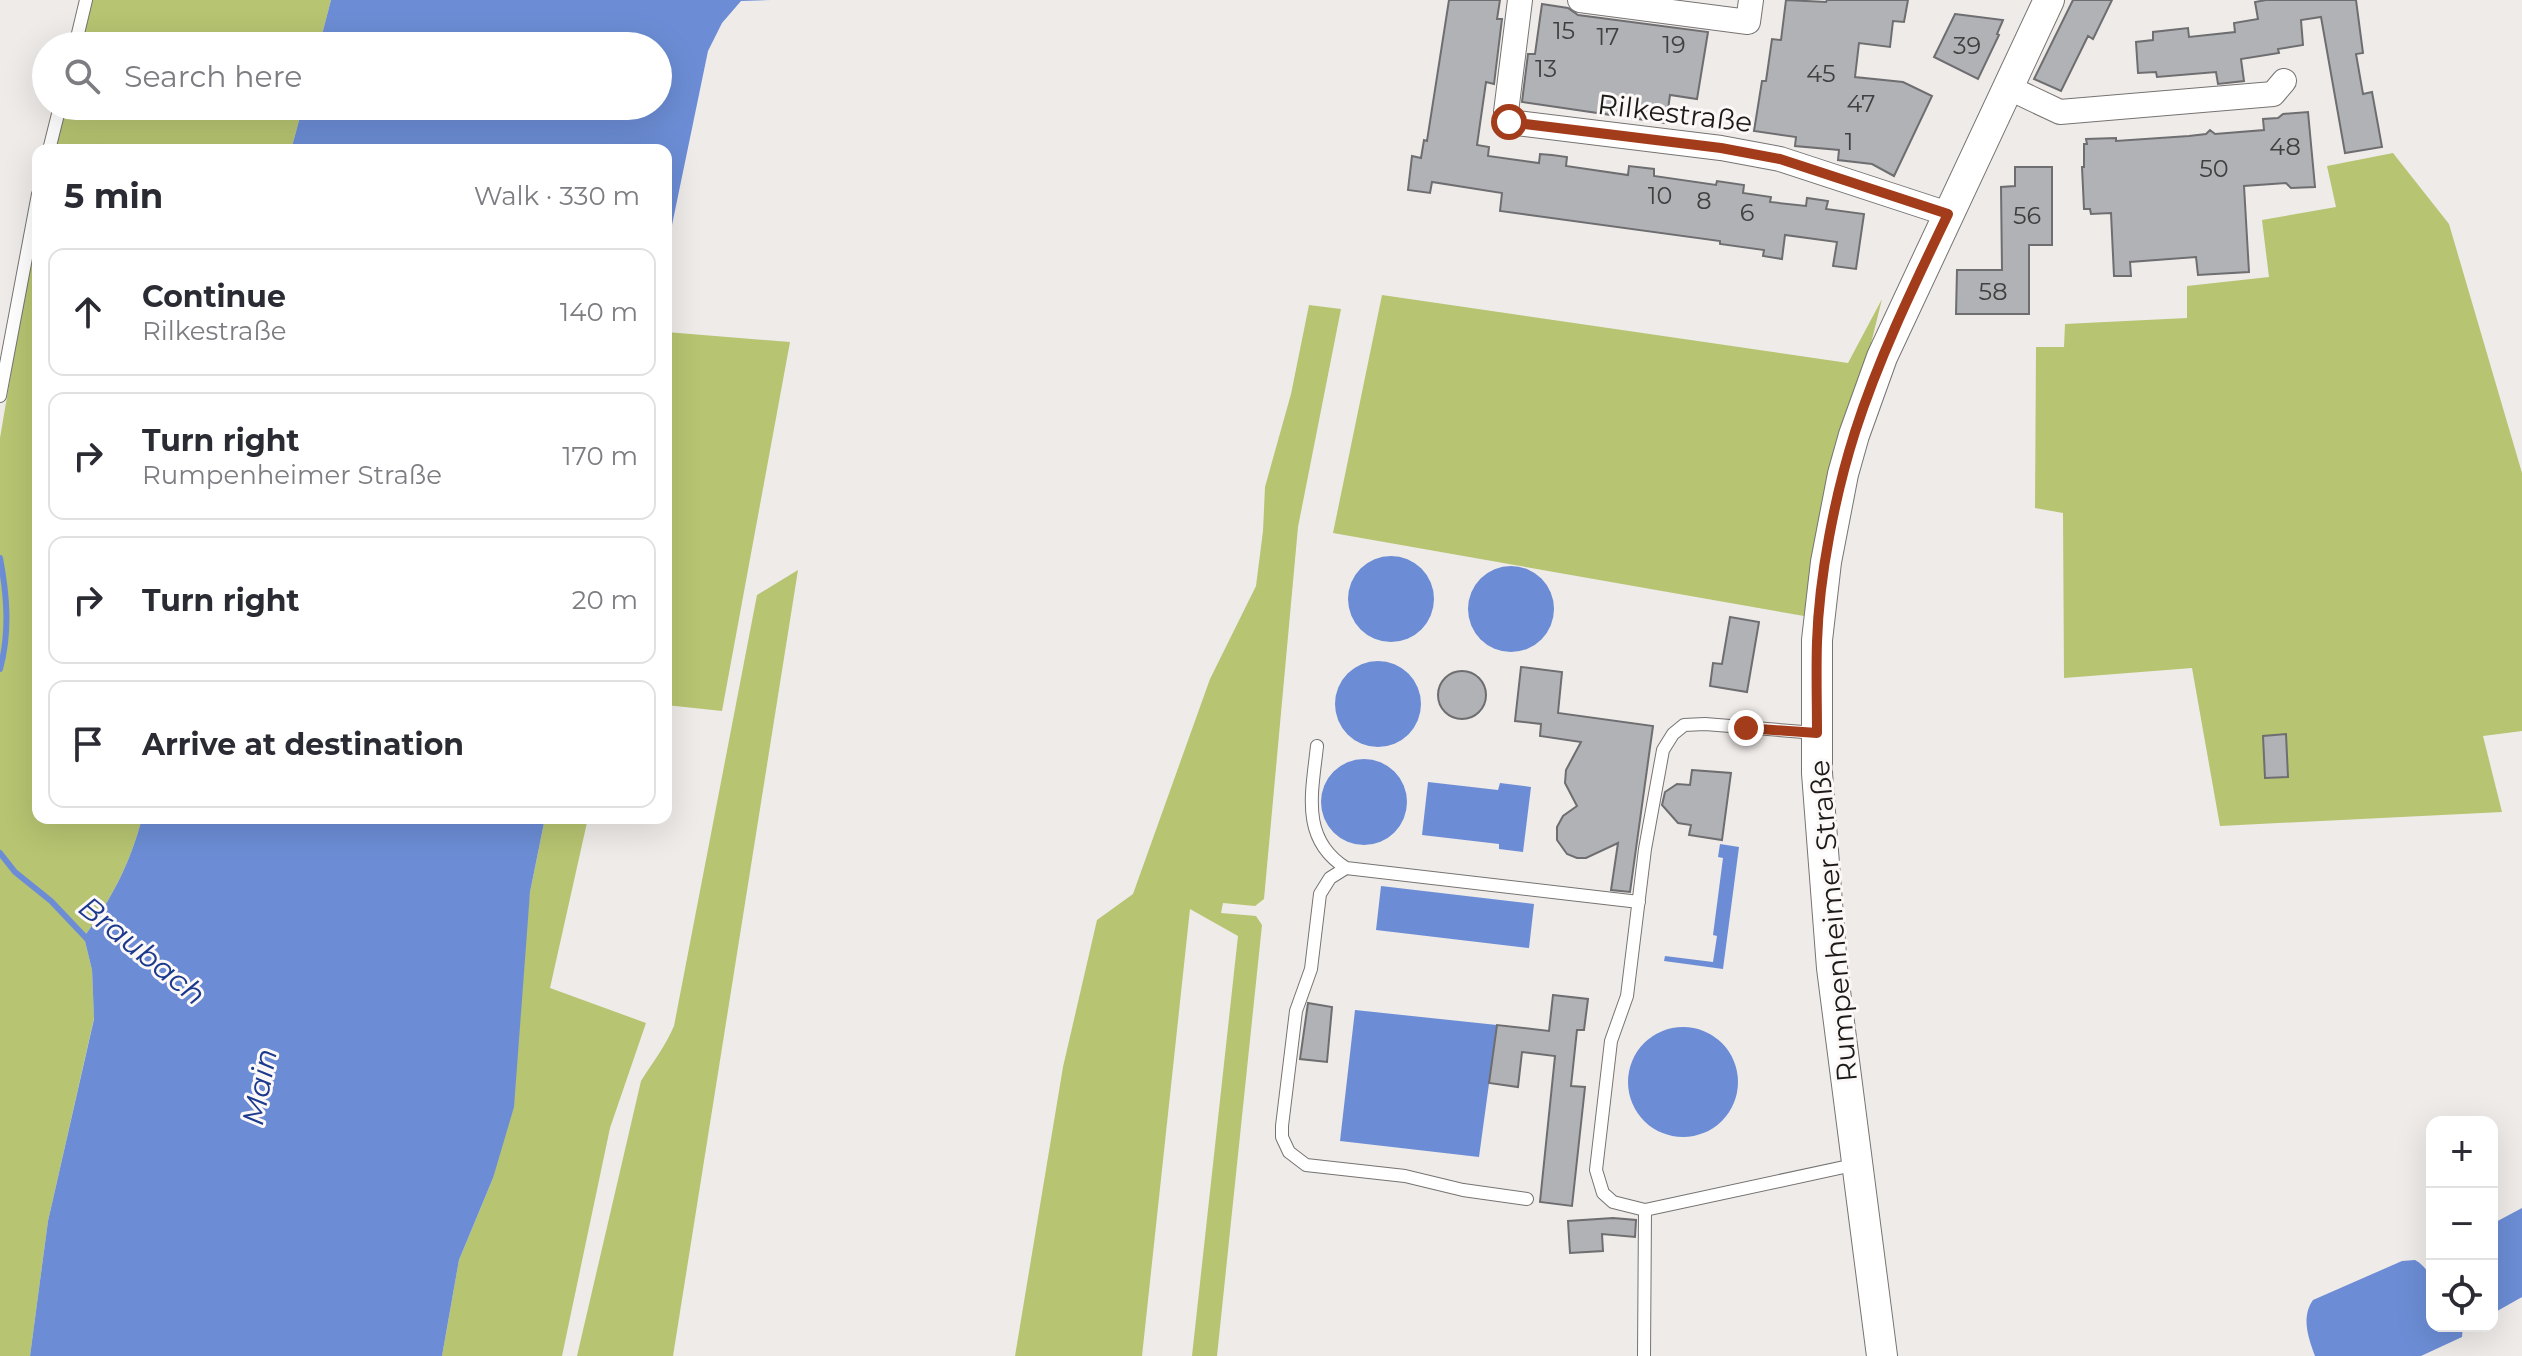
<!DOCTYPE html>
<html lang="en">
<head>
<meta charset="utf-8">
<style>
	:root { --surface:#fff; --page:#f2f2f3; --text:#2b2b33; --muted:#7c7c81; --line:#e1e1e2 }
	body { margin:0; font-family:Montserrat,sans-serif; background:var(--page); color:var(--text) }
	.controls { position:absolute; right:24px; bottom:24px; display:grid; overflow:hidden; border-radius:16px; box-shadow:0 8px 32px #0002 }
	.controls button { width:72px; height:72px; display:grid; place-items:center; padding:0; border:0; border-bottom:2px solid var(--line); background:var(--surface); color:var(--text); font:40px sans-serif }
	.stop { position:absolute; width:24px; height:24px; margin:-18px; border:6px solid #a33c1a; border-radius:50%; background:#fff }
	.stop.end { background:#a33c1a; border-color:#fff; box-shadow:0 2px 8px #0008 }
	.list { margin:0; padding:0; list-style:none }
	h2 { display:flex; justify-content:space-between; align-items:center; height:104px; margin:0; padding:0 32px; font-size:34px }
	h2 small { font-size:26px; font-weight:400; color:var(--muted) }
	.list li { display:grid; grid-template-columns:52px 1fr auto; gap:24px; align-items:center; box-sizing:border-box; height:128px; margin:0 16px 16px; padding:0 16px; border:2px solid var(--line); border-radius:16px }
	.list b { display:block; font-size:30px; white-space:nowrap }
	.list p { margin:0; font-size:26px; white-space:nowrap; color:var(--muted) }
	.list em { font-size:26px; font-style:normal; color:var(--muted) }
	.icon { flex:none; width:44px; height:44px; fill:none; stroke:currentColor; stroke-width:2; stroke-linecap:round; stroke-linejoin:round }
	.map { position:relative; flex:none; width:2522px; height:1356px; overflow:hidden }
	.search { position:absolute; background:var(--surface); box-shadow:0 8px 32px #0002; left:32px; top:32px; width:640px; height:88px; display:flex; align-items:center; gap:20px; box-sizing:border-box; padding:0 28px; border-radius:44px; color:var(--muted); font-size:30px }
	.panel { position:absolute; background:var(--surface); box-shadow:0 8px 32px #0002; left:32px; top:144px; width:640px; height:680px; border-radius:16px }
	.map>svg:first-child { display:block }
</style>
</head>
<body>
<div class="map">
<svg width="2522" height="1356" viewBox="0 0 2522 1356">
	<rect width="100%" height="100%" fill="#efebe9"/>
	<path fill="#b7c471" d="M92,0H331L319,46H80Z
		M65,106H303L291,150H54Z
		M2393,153L2449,224L2522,473V731L2483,736L2502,812L2220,826L2192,668L2064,678L2063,513L2035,508L2036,347H2064L2065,324L2187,318V286L2269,277L2262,220L2336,207L2327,166Z
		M38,215V818H142C130,864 112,898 84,937L92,970L94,1018L48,1221L30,1356H0V438Z
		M1382,295L1848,363L1882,299L1804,616L1333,533Z
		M1309,305L1341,309L1298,527L1264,899L1255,906L1223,903L1221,913L1256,916L1262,925L1217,1356H1192L1238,936L1190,909L1142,1356H1015L1063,1067L1097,920L1133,894L1210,679L1256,586L1263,531L1265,487L1291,394Z
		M666,332L790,342L722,711L666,705Z
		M798,570L673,1356H577L641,1081C653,1062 665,1047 674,1026L757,595Z
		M545,818H588L550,988L646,1023L610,1128L562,1356H442L459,1260L493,1178L530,892Z"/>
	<path fill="#6c8dd5" d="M331,0H771L741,1L722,23L708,51L666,254V150H291L303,106H658V46H319Z
		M1348 599a43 43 0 1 1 86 0a43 43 0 1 1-86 0Z
		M1468 609a43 43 0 1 1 86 0a43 43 0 1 1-86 0Z
		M1335 704a43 43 0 1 1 86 0a43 43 0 1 1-86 0Z
		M1321 802a43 43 0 1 1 86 0a43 43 0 1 1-86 0Z
		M1428,782L1498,790L1500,783L1531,787L1523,852L1499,849V844L1422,835Z
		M142,818H545L530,892L514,1107L493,1178L459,1260L442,1356H30L48,1221L94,1019L92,970L84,937C112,898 130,864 142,818Z
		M1720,844L1739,847L1723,969L1664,961L1665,956L1713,962L1717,936L1713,935L1723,858L1718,857Z
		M1381,886L1534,904L1529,948L1376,930Z
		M1355,1010L1497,1025L1479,1157L1340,1141Z
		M1628 1082a55 55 0 1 1 110 0a55 55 0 1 1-110 0Z
		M2522,1208V1297L2492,1314V1224Z
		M2415,1260C2439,1273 2432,1302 2432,1326H2463L2462,1337L2421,1356H2315C2308,1337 2301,1317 2313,1300L2402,1261Z"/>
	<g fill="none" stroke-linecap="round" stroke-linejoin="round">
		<path stroke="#6c8dd5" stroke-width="6" d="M0,558C7,595 10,632 0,669
			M0,853L15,872L51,901L88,940"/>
	</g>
	<path fill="#b1b2b5" stroke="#6e6e71" stroke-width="2" d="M1449,0H1500L1497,19H1502L1494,84L1486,82L1477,145L1489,147L1488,156L1539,163L1540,154L1552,155L1567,157L1566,166L1628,175L1629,166L1654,169V176L1716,185L1717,181L1744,185L1743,193L1771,197L1770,202L1806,206L1807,198L1828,201L1826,209L1864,214L1856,269L1833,266L1837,242L1785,235L1782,259L1763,256L1764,250L1720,244V241L1500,211L1502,193L1432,182L1430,193L1408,190L1412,156L1421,158L1424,140L1427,141Z
		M1786,0L1826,2L1827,0H1908L1904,22L1893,21L1890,47L1859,43L1855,77L1903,82L1932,96L1894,176L1872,164L1838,160L1839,150L1795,146L1796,137L1754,131L1762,81H1766L1772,39L1781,40Z
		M2073,0H2112L2093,39L2088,36L2061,91L2034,79Z
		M2266,0H2356L2363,53L2356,54L2363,94L2372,92L2382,147L2345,153L2321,17L2301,20L2303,45L2278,49L2279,53L2241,59L2244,81L2218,84L2216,72L2157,77L2156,72L2138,73L2136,42L2153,40V32L2188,28L2189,37L2235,32L2234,23L2258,19L2255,2Z
		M1542,4L1568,8L1578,15L1708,32L1697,99L1670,95L1666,123L1522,102L1528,54H1535Z
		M1955,14L2003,20L1997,34L1999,35L1978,79L1934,57Z
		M2308,112L2315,187L2291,188L2286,183L2244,186L2249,272L2198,275L2196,257L2130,262L2131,276H2114L2111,213L2091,214L2090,209H2084L2082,167H2084V144H2087L2086,139L2116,138V141L2189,136L2206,134L2210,130L2215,134L2264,130L2263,119L2278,118L2283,114Z
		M2015,167H2052V245H2029V314H1956L1957,270H2002L2001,187L2015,186Z
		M1730,617L1759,622L1747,692L1710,686L1713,663L1722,664Z
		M1521,667L1562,672L1558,713L1653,726L1630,892L1611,890L1618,843L1586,858H1577L1567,854L1557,840V827L1563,816L1577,806L1565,783L1566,770L1581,742L1540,736L1541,724L1515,721Z
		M1438 695a24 24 0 1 1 48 0a24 24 0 1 1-48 0Z
		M2286,734L2288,777L2265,778L2263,736Z
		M1692,770L1731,773L1722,840L1689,835L1691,825L1678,823L1662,805L1665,792L1677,784L1690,785Z
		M1553,995L1588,999L1584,1030H1577L1571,1086L1585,1087L1572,1206L1540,1202L1555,1056L1522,1052L1518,1087L1489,1083L1497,1025L1549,1031Z
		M1308,1003L1332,1007L1327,1062L1300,1059Z
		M1613,1218L1636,1220L1635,1237L1602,1234L1603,1251L1570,1253L1568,1221Z"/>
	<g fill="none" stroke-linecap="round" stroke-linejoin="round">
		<g stroke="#767371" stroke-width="14">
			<path id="service" d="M75,46L86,0
				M49,150L60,106
				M0,396L38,194
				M1816,733L1705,724L1684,725L1673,734L1663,750L1645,849L1627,996L1611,1041L1596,1170L1603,1193L1613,1202L1645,1210L1858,1164
				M1317,746C1312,793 1300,839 1346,868
				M1527,1199L1463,1190L1405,1176L1306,1165L1289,1152L1282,1137V1126L1296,1011L1311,969L1320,894L1330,878L1346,868L1639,902
				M1644,1356L1645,1210"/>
		</g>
		<g stroke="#767371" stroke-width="26">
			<path id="minor" d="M1520,0L1506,112L1509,122L1721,148L1780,159L1948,214
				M1580,0L1748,22L1751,0
				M2007,87L2060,112L2273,94L2284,81"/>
		</g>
		<g stroke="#767371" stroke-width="32">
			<path id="tertiary" d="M1882,1356L1832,968L1817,773V640L1826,562L1843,474L1854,435L1882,357L2049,0"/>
		</g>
		<use href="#service" stroke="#fff" stroke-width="12"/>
		<use href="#minor" stroke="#fff" stroke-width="24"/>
		<use href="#tertiary" stroke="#fff" stroke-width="30"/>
	</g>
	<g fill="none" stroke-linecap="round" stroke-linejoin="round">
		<path stroke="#a33c1a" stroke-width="10" d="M1509,122L1721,148L1780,159L1948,214C1914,285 1879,357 1855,432C1835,495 1819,576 1817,642C1816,672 1817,703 1817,733L1746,728"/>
	</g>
	<g text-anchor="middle" stroke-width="6" stroke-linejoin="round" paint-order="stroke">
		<g font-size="24" fill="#404040">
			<text x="1564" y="39">15</text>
			<text x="1608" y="45">17</text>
			<text x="1674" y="53">19</text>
			<text x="1967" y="54">39</text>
			<text x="1546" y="77">13</text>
			<text x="1821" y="82">45</text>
			<text x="1861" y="112">47</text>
			<text x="1849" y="150">1</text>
			<text x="2285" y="155">48</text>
			<text x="2214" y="177">50</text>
			<text x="1660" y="204">10</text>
			<text x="1704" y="209">8</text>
			<text x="1747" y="221">6</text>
			<text x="2027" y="224">56</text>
			<text x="1993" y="300">58</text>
		</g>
		<g font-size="28" fill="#1b1a19" stroke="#fcf8f7">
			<text transform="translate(1675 113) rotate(7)" y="10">Rilkestraße</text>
			<text transform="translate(1833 921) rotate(-95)" y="10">Rumpenheimer Straße</text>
		</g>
		<g font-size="30" font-style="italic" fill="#1b398d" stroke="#fcf8f7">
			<text transform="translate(142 951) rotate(39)" y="10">Braubach</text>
			<text transform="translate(260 1087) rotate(-79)" y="10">Main</text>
		</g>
	</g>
</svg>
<div class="controls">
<button>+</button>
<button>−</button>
<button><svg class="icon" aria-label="locate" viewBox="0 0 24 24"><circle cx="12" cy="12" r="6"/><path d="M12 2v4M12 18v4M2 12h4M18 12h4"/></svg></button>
</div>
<div class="stop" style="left:1509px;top:122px"></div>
<div class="stop end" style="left:1746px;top:728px"></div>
<div class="search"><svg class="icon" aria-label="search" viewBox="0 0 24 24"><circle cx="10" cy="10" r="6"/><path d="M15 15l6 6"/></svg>Search here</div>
<section class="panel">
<h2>5 min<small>Walk · 330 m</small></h2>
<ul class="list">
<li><svg class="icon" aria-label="ahead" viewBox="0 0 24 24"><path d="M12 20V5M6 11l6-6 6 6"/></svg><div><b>Continue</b><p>Rilkestraße</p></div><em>140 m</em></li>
<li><svg class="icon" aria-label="right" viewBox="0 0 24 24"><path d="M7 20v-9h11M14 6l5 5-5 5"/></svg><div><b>Turn right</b><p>Rumpenheimer Straße</p></div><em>170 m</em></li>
<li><svg class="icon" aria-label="right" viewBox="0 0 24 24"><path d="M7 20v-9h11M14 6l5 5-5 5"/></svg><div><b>Turn right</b></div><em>20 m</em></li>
<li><svg class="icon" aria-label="arrive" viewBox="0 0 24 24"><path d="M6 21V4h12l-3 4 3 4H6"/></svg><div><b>Arrive at destination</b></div></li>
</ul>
</section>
</div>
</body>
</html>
